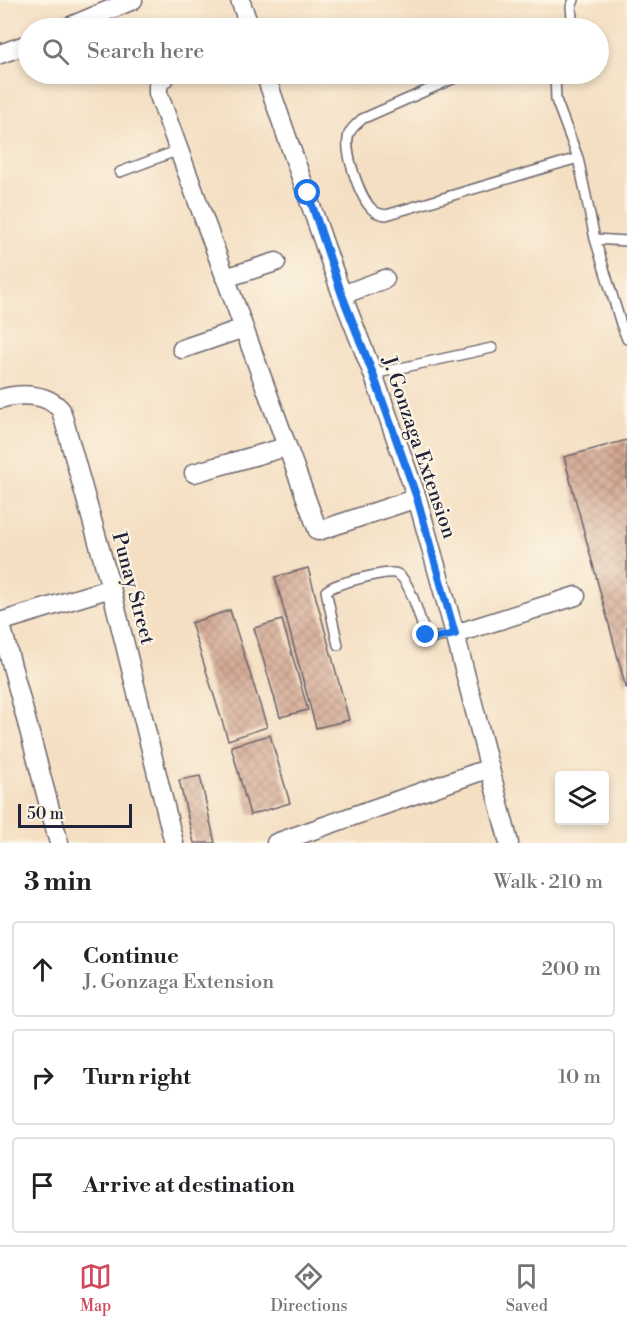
<!DOCTYPE html>
<html lang="en">
<head>
<meta charset="utf-8">
<style>
	:root { --surface:#fff; --page:#f6f6f6; --text:#202124; --muted:#757577; --line:#e0e0e0; --accent:#d1495b }
	body { margin:0; font-family:"Libre Bodoni",serif; background:var(--page); color:var(--text) }
	.controls { position:absolute; right:18px; bottom:18px; display:grid; overflow:hidden; border-radius:6px; box-shadow:0 3px 9px #0003 }
	.controls button { width:54px; height:54px; display:grid; place-items:center; padding:0; border:0; border-bottom:2px solid var(--line); background:var(--surface); color:var(--text); font:30px sans-serif }
	.scale { position:absolute; left:18px; bottom:15px; width:114px; box-sizing:border-box; padding-left:6px; border:3px solid #22223b; border-top:0; font-size:16px; line-height:21px; white-space:nowrap; color:#22223b; -webkit-text-stroke:4px #fcf5e5; paint-order:stroke }
	.stop { position:absolute; width:18px; height:18px; margin:-14px; border:4px solid #1a73e8; border-radius:50%; background:#fff }
	.stop.end { background:#1a73e8; border-color:#fff; box-shadow:0 2px 6px #0008 }
	.list { margin:0; padding:0; list-style:none }
	h2 { display:flex; justify-content:space-between; align-items:center; height:78px; margin:0; padding:0 24px; font-size:26px }
	h2 small { font-size:20px; font-weight:400; color:var(--muted) }
	.list li { display:grid; grid-template-columns:39px 1fr auto; gap:18px; align-items:center; box-sizing:border-box; height:96px; margin:0 12px 12px; padding:0 12px; border:2px solid var(--line); border-radius:6px }
	.list b { display:block; font-size:22px; white-space:nowrap }
	.list p { margin:0; font-size:20px; white-space:nowrap; color:var(--muted) }
	.list em { font-size:20px; font-style:normal; color:var(--muted) }
	.icon { flex:none; width:33px; height:33px; fill:none; stroke:currentColor; stroke-width:2; stroke-linecap:round; stroke-linejoin:round }
	.map { position:relative; flex:none; width:627px; height:843px; overflow:hidden }
	.search { position:absolute; background:var(--surface); box-shadow:0 3px 9px #0003; left:18px; right:18px; top:18px; height:66px; display:flex; align-items:center; gap:15px; box-sizing:border-box; padding:0 21px; border-radius:33px; color:var(--muted); font-size:22px }
	.sheet { height:402px; background:var(--surface) }
	nav { display:flex; justify-content:space-around; align-items:center; box-sizing:border-box; height:84px; border-top:2px solid var(--line); background:var(--surface); font-size:16px; color:var(--muted) }
	nav a { display:grid; justify-items:center; gap:3px }
	nav .on { color:var(--accent) }
	.map>svg:first-child { display:block }
</style>
</head>
<body>
<div class="map">
<svg width="627" height="843" viewBox="0 0 627 843">
	<defs>
		<pattern id="building-cross-hatch" width="8" height="8" patternUnits="userSpaceOnUse" patternTransform="scale(1.5)"><rect width="8" height="8" fill="#d3a691"/><path d="M0 0l8 8M0 8l8-8" fill="none" stroke="#ab8778"/></pattern>
	</defs>
	<rect width="100%" height="100%" fill="#fcf5e5"/>
	<filter id="ink" filterUnits="userSpaceOnUse"><feTurbulence type="fractalNoise" baseFrequency=".0167" numOctaves="2"/><feDisplacementMap in="SourceGraphic" scale="12" xChannelSelector="R" yChannelSelector="G"/><feConvolveMatrix kernelMatrix="1 2 1 2 8 2 1 2 1" color-interpolation-filters="sRGB"/></filter>
	<filter id="wash" filterUnits="userSpaceOnUse"><feTurbulence type="fractalNoise" baseFrequency=".008" numOctaves="4" result="noise"/><feDisplacementMap in="SourceGraphic" scale="24" xChannelSelector="R" yChannelSelector="G"/><feGaussianBlur stdDeviation="1.35" result="paint"/><feColorMatrix in="noise" values="0 0 0 0 0 0 0 0 0 0 0 0 0 0 0 0 0 1.4 0 .05"/><feComposite in="paint" operator="in"/></filter>
	<g filter="url(#wash)">
		<rect width="100%" height="100%" fill="#f4dfc2"/>
		<g id="blocks">
			<path fill="url(#building-cross-hatch)" d="M627,440V688H626L564,457Z
				M308,568L349,720L316,728L275,577Z
				M230,610L267,727L228,740L191,623Z
				M282,620L308,710L280,717L254,628Z
				M270,735L290,803L250,815L231,746Z
				M200,776L215,843H194L179,780Z"/>
		</g>
	</g>
	<g filter="url(#ink)">
		<use href="#blocks" fill-opacity="0" stroke="#6c646a" stroke-width="1.5"/>
		<g fill="none" stroke-linecap="round" stroke-linejoin="round">
			<g stroke="#6c646a" stroke-width="12">
				<path id="service" d="M573,28L571,7L574,0
					M464,74L362,119C357,124 351,128 349,134C343,150 360,199 373,210C377,214 381,214 386,215L578,158
					M555,74L556,100L578,158L595,239
					M120,172L179,150
					M627,241L595,239L621,324L627,339
					M373,374L492,348
					M338,645L326,591C335,584 350,581 362,578C371,576 384,572 394,573C409,574 420,620 425,634L429,639L455,634"/>
			</g>
			<g stroke="#6c646a" stroke-width="21">
				<path id="minor" d="M240,0L250,28
					M66,28L133,0
					M0,54L28,44
					M167,74L158,85V93L318,531L417,498
					M265,74L342,295L373,374L417,498L455,634L509,843
					M225,278L276,262
					M342,295L385,279
					M182,349L244,328
					M0,399C21,393 47,393 61,410L111,588L174,843
					M194,473L286,447
					M0,621L59,843
					M0,622L111,588
					M455,634L576,596
					M276,843L490,768"/>
			</g>
			<use href="#service" stroke="#fff" stroke-width="9"/>
			<use href="#minor" stroke="#fff" stroke-width="18"/>
		</g>
	</g>
	<g fill="none" stroke-linecap="round" stroke-linejoin="round" filter="url(#ink)">
		<path stroke="#1a73e8" stroke-width="8" d="M308,193L342,295L373,374L417,498L455,634L430,639L426,635"/>
	</g>
	<g text-anchor="middle" stroke-width="4.5" stroke-linejoin="round" paint-order="stroke">
		<g font-size="20" fill="#22223b" stroke="#fcf5e5">
			<text transform="translate(420 447) rotate(71)" y="7">J. Gonzaga Extension</text>
			<text transform="translate(134 588) rotate(75)" y="7">Punay Street</text>
		</g>
	</g>
</svg>
<div class="controls">
<button><svg class="icon" aria-label="layers" viewBox="0 0 24 24"><path d="M12 4l9 5-9 5-9-5zM3 14l9 5 9-5"/></svg></button>
</div>
<div class="scale">50 m</div>
<div class="stop" style="left:308px;top:193px"></div>
<div class="stop end" style="left:426px;top:635px"></div>
<div class="search"><svg class="icon" aria-label="search" viewBox="0 0 24 24"><circle cx="10" cy="10" r="6"/><path d="M15 15l6 6"/></svg>Search here</div>
</div>
<section class="sheet">
<h2>3 min<small>Walk · 210 m</small></h2>
<ul class="list">
<li><svg class="icon" aria-label="ahead" viewBox="0 0 24 24"><path d="M12 20V5M6 11l6-6 6 6"/></svg><div><b>Continue</b><p>J. Gonzaga Extension</p></div><em>200 m</em></li>
<li><svg class="icon" aria-label="right" viewBox="0 0 24 24"><path d="M7 20v-9h11M14 6l5 5-5 5"/></svg><div><b>Turn right</b></div><em>10 m</em></li>
<li><svg class="icon" aria-label="arrive" viewBox="0 0 24 24"><path d="M6 21V4h12l-3 4 3 4H6"/></svg><div><b>Arrive at destination</b></div></li>
</ul>
</section>
<nav>
<a class="on"><svg class="icon" aria-label="map" viewBox="0 0 24 24"><path d="M3 6l6-2 6 2 6-2v14l-6 2-6-2-6 2zM9 4v14M15 6v14"/></svg>Map</a>
<a><svg class="icon" aria-label="directions" viewBox="0 0 24 24"><path d="M12 3l9 9-9 9-9-9zM9 14v-3h6M13 9l2 2-2 2"/></svg>Directions</a>
<a><svg class="icon" aria-label="saved" viewBox="0 0 24 24"><path d="M7 4h10v16l-5-4-5 4z"/></svg>Saved</a>
</nav>
</body>
</html>
